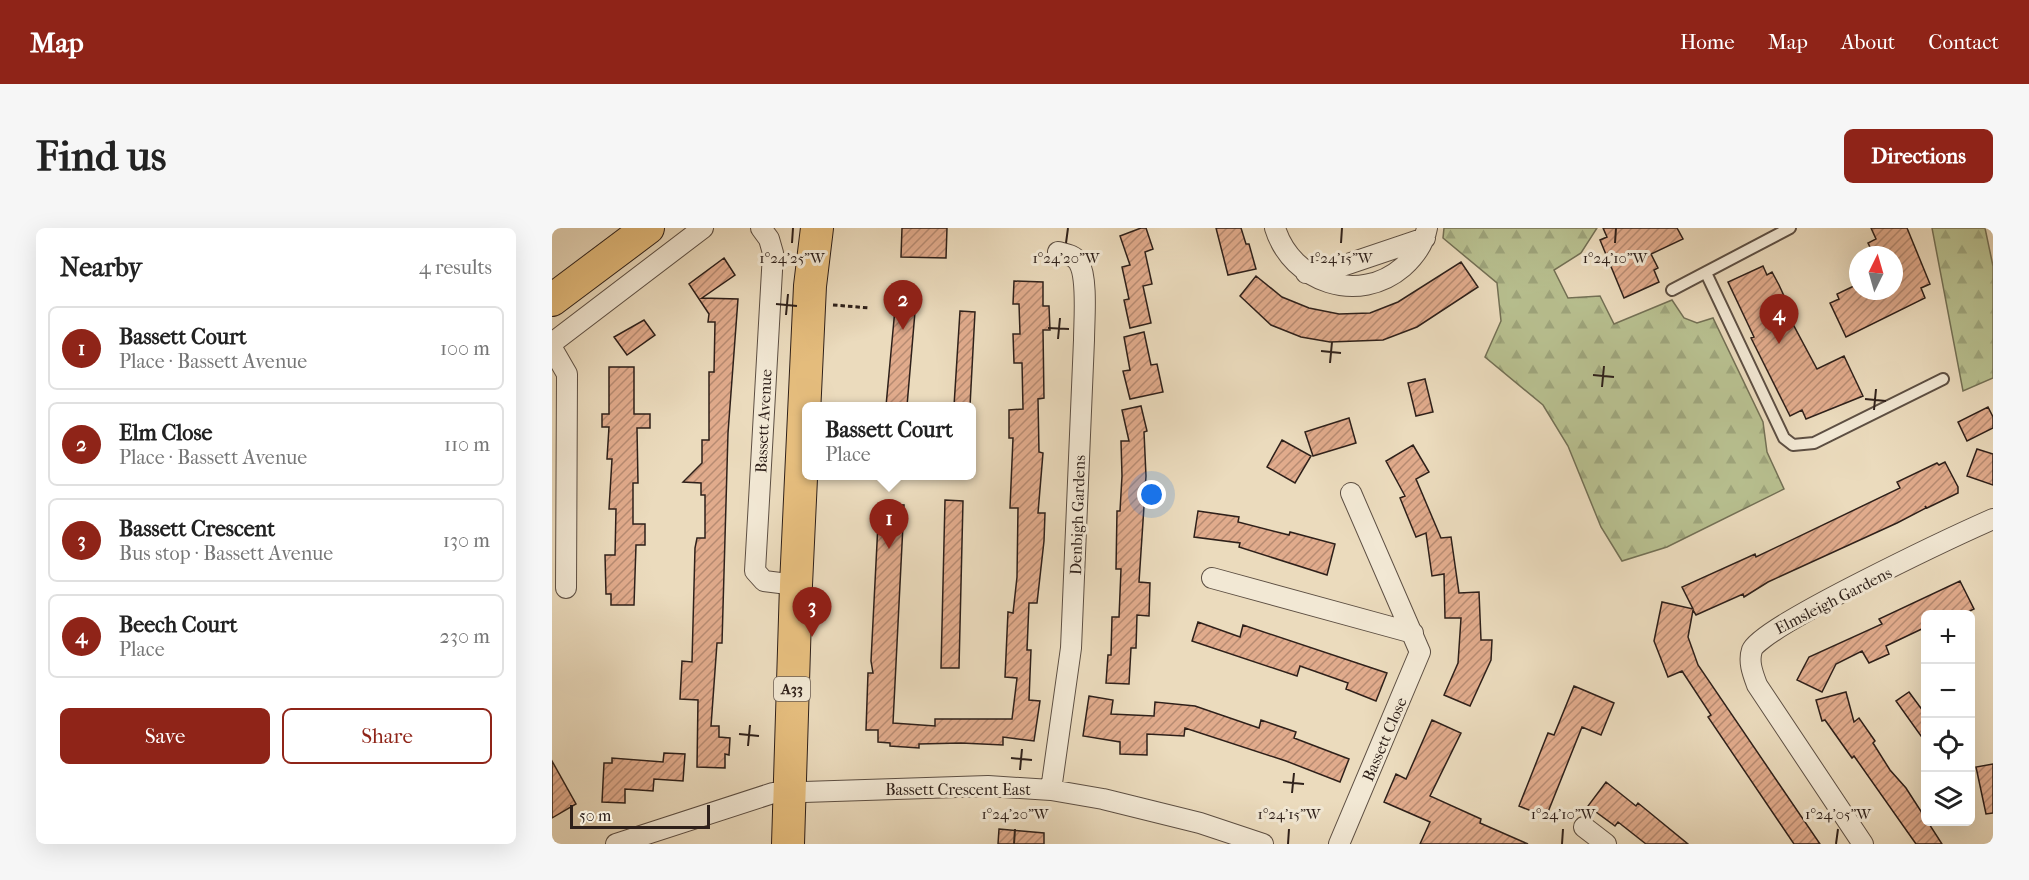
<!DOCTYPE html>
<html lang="en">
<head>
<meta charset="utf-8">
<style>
	:root { --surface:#fff; --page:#f6f6f6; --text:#222; --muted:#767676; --line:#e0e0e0; --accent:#8f2418 }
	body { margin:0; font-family:"IM FELL French Canon",serif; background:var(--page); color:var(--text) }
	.controls { position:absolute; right:18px; bottom:18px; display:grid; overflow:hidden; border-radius:9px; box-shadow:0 6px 24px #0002 }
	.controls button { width:54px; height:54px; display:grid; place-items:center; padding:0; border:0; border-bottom:2px solid var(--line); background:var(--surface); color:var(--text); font:30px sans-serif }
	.compass { position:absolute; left:1297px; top:18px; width:54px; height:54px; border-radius:50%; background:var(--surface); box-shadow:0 6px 24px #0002; rotate:5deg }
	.scale { position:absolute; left:18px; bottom:15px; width:140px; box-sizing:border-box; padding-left:6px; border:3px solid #2e201a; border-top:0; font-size:16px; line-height:21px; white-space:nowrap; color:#2e201a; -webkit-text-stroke:4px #f2e8d4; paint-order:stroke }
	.you { position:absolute; left:600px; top:267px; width:21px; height:21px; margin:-15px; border:4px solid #fff; border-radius:50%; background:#1a73e8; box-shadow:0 0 0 9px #1a73e833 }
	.badge { display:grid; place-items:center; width:39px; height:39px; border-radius:50%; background:var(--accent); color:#fff; font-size:20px; font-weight:700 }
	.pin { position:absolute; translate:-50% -50px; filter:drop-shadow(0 2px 3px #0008) }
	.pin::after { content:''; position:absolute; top:32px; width:21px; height:18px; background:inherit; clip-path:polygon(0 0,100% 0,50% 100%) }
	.popup { position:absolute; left:250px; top:174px; width:174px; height:78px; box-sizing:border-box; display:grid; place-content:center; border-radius:9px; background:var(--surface); filter:drop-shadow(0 2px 4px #0005); font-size:20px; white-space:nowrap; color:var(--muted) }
	.popup b { font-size:22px; color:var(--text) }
	.popup::after { content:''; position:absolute; left:50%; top:100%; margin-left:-12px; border:12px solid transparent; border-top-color:var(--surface) }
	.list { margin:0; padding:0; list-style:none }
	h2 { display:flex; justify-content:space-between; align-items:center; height:78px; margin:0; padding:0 24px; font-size:26px }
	h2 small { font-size:20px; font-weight:400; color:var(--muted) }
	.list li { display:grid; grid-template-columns:39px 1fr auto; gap:18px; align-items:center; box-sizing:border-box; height:84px; margin:0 12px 12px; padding:0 12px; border:2px solid var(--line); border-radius:9px }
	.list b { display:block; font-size:22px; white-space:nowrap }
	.list p { margin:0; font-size:20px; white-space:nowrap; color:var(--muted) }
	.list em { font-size:20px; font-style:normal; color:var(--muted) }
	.actions { display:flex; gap:12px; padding:18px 24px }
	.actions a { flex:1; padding:14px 0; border:2px solid var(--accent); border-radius:9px; text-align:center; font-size:21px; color:var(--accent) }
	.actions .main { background:var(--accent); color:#fff }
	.icon { flex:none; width:33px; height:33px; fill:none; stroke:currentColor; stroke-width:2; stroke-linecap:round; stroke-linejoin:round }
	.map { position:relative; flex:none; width:1441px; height:616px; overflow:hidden; border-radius:9px }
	header { display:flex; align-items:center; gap:36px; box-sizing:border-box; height:84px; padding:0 30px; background:var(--accent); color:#fff }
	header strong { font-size:28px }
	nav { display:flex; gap:33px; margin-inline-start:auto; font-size:21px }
	.intro { display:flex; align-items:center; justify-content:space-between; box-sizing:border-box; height:144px; padding:0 36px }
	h1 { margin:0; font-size:42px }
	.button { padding:15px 27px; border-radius:9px; background:var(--accent); color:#fff; font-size:21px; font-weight:700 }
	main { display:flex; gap:36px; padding:0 36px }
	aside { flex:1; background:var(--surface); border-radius:9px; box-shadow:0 6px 24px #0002 }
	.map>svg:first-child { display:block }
</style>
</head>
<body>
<header>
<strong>Map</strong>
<nav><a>Home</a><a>Map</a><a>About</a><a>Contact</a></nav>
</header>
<div class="intro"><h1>Find us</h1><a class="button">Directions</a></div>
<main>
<aside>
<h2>Nearby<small>4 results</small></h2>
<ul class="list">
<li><span class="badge">1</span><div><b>Bassett Court</b><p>Place · Bassett Avenue</p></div><em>100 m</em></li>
<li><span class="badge">2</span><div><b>Elm Close</b><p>Place · Bassett Avenue</p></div><em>110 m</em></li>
<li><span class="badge">3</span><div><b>Bassett Crescent</b><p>Bus stop · Bassett Avenue</p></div><em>130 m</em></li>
<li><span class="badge">4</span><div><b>Beech Court</b><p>Place</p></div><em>230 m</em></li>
</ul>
<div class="actions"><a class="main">Save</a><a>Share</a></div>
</aside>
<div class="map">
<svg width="1441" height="616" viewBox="0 0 1441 616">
	<defs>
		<pattern id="forest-firs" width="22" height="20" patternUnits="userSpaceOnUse" patternTransform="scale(1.5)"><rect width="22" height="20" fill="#b8c090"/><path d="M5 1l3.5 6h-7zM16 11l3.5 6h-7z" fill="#9ea57c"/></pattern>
		<pattern id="building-hatch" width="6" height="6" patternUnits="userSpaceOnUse" patternTransform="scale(1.5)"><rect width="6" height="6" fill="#e1ab8c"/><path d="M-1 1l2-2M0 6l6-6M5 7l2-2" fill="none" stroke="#b78b72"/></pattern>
	</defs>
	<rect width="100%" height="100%" fill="#ebdbbd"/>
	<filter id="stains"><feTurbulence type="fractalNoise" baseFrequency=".00333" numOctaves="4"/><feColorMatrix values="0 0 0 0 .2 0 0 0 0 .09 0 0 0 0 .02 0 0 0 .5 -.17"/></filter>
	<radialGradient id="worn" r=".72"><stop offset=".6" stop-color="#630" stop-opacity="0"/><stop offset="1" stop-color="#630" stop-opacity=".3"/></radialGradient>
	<path fill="url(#forest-firs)" stroke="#737055" stroke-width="1.5" d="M892,0H1045L1029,25L1002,42L1016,70L1048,68L1062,96L1120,72L1132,90L1145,95L1161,90L1211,194L1215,224L1232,261L1115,319L1070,333L1049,299L1016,218L991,177L933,129L949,93L945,55L891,10Z
		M1380,0H1433L1441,38V150L1411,163Z"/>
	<path fill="url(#building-hatch)" stroke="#2e201a" stroke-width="1.5" d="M350,0H395L394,30L349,29Z
		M589,0H594L601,21L593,24L600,56L591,58L599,95L578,100L572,72L577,71L570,39L578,37L568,8Z
		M664,0H689L694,16H697L704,41L676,47Z
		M1051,0H1125L1131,11L1099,26L1106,40L1102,42L1107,54L1072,70L1048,12L1055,9Z
		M1319,0H1355L1378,56L1369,60L1373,70L1294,109L1278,75L1287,71L1285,66L1306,56V63H1342V27H1322L1316,15L1324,11Z
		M172,30L183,47L150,70L186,71L176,205L170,415H165L159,498H167V509L178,510L177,527L173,526V540L145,539L146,472L128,471L130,433L140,434L143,320L145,310H153V267H149V255L131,254L150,235V212H157V144H162L163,94H156L157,86L137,56Z
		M909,34L926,59L865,99L831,112L778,114L749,109L719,97L688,68L704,48L730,69L757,80L787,86L818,85L846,74Z
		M1211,38L1215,47L1220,44L1227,57L1238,81L1234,83L1265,141L1292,128L1311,168L1254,191L1250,182L1238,188L1199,110L1202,109L1176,54Z
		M462,53L491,54V78H497L498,102H491L492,170L486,171L487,224L491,225L486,285H493L492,313L485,375H477L475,422H479L477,472L488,473L482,513L451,509V517L409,515L367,516V520L338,518V515L326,514V502H314L316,445H321L319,433L327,276L352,277L341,495L383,498V491H460L465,450L453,449L456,384L461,385L465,349L466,280H458L461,210H457V182L471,181L470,135H462L461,106H468L467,76H461Z
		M344,70L364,72L355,178H334Z
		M408,83L423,84L418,178H402Z
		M92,92L103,107L75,127L62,109Z
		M592,104L599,137L605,136L611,164L578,171L571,143L578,142L572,109Z
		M57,139H82V186H98V200H85L86,255H81V296H93V317H84L82,377H59V366H54L53,327H63L64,281H57L60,231H55L57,199H50V186H57Z
		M873,151L881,184L864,188L856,155Z
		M589,178L595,203L592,204L594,248L587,354L598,355L597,388L585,387L584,420H579L577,456L554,455L556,427H559L560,389H567L569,341H564L565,283H568L570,248L569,213H577L570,182Z
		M1436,179L1441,189V200L1415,213L1406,194Z
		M797,190L804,215L761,228L753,204Z
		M730,212L759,228L743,255L715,239Z
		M861,217L877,244L864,251L889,310L899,309L907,365L927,364L929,412H940L939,432L918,478L892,467L906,435L909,390H893L892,346L880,348L874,305L864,309L848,270L853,268L834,233Z
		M1425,221L1441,226V257L1415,248Z
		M1393,234L1406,259V265L1375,280L1373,278L1374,280L1345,295L1216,354L1192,369L1191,366L1144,387L1141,382L1136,409L1146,437L1268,616H1242L1156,489L1159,487L1130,443L1116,449L1102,413L1110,374L1141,381L1130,359L1203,326L1204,329L1348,260L1345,254L1385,235L1387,237Z
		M393,272L411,273L407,440H389Z
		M646,283L687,289L686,294L737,307L738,304L783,316L775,347L687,319L688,315L642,309Z
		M1408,353L1422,381L1410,387H1374V399L1334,418L1337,426L1317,435L1310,423L1284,436L1270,464L1245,452L1257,429L1330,396L1327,391Z
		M646,394L688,409L691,397L835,445L824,473L794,461L796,455L748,438L745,448L640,413Z
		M1022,458L1062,475L1049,507L1030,499L994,589L967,578L996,505L1002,507Z
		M1294,464L1302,494L1307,490L1323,513L1321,515L1338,542L1354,560L1390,616H1364L1302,528L1300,530L1273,492L1270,493L1264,472Z
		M1357,464L1374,487V515L1344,473Z
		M537,468L561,472L559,486L602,488L603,474L643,478L707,500L709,492L744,504L742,510L797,531L788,554L734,533L633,500L632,508L595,506V527L568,526V514L531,508Z
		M880,492L909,505L878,568L929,591L928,595L976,616H868L878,594L832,574L844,546L854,551Z
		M112,525L133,526L131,553L102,551L101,563L73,561V575L50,574L52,535H60V530L111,534Z
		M0,533L24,576L0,590Z
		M1441,536V585L1434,586L1424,539Z
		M1054,554L1084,578L1086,575L1136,616H1094L1066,594L1063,598L1036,578Z
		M447,601L492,605V616H446Z"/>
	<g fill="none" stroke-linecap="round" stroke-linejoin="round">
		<g stroke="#5d4f43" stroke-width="14">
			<path id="service" d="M1154,45L1232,210L1241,217L1262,215L1391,151
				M1120,62L1238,0"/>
		</g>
		<g stroke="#5d4f43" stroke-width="22">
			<path id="minor" d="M209,0L217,11L221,25L203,343L212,353L244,357
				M723,0C740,55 807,77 851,39C863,28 872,16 875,0
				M754,45L784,40L873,10
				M0,115L151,0
				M0,120L15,146L14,360
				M660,350L861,405
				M499,562L519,420L532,112C532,94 536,50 527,35C523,27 514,26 506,24
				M1032,599L1054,616
				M64,616L221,565L436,558L499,562L551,571L648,595L711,616
				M787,616L868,424L799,265
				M1311,616L1205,457C1201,446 1196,434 1200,422C1208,399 1407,306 1441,291"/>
		</g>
		<g stroke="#2e201a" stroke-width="34">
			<path id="primary" d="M0,72L96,0
				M236,616L244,357L258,58L265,0"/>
		</g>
		<path stroke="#2e201a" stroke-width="3" stroke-dasharray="4.5 3" stroke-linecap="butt" d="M281,77L318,80"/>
		<use href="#service" stroke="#f2e8d4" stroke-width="10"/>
		<use href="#minor" stroke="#f2e8d4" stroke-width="20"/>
		<use href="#primary" stroke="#e6be7e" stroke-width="32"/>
	</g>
	<path fill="none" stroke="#2e201a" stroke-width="2" d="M240,15L241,0M514,15L516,0M789,15L790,0M1063,15L1064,0M224,76L245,78M234,87L236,66M496,100L517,101M506,111L508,90M769,123L789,125M778,135L780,114M1041,147L1062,149M1050,159L1052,138M1313,171L1334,173M1322,182L1324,161M187,506L207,508M196,518L198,497M459,530L480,532M468,542L470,521M731,554L752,556M740,565L742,545M462,616L463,601M736,616L737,601M1010,616L1011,601M1284,616L1286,601"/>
	<g text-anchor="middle" stroke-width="6" stroke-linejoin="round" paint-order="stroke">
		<rect fill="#f2e8d4" stroke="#695c52" stroke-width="1.5" x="222" y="449" width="36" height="24" rx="4.5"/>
		<g font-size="15" font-weight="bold" fill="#2e201a">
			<text x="240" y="466">A33</text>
		</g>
		<g font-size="16" fill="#2e201a" stroke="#f2e8d4">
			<text transform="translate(211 193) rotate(-87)" y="6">Bassett Avenue</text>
			<text transform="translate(525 287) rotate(-88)" y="6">Denbigh Gardens</text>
			<text transform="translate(1281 372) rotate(-27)" y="6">Elmsleigh Gardens</text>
			<text transform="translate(832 511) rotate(-67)" y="6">Bassett Close</text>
			<text x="406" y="567">Bassett Crescent East</text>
		</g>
	</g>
	<g font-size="15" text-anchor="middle" fill="#2e201a" stroke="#f2e8d4" stroke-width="6" stroke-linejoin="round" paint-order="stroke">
		<text x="240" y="35">1°24'25"W</text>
		<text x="514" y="35">1°24'20"W</text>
		<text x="789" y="35">1°24'15"W</text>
		<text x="1063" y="35">1°24'10"W</text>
		<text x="463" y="591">1°24'20"W</text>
		<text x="737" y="591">1°24'15"W</text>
		<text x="1011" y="591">1°24'10"W</text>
		<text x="1286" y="591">1°24'05"W</text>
	</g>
	<rect width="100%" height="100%" filter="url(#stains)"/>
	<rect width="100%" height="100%" fill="url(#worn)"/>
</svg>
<div class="controls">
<button>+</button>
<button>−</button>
<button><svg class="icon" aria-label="locate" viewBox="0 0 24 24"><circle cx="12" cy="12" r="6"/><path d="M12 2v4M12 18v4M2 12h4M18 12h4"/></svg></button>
<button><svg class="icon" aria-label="layers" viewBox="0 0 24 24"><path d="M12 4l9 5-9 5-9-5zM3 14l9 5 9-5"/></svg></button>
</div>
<svg class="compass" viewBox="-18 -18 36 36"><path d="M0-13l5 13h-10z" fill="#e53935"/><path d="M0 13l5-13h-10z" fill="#767676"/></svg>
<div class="scale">50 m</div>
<div class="you"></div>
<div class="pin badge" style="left:337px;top:321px">1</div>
<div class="popup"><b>Bassett Court</b>Place</div>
<div class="pin badge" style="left:351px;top:102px">2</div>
<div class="pin badge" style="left:260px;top:409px">3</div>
<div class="pin badge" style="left:1227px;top:116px">4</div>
</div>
</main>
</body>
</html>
